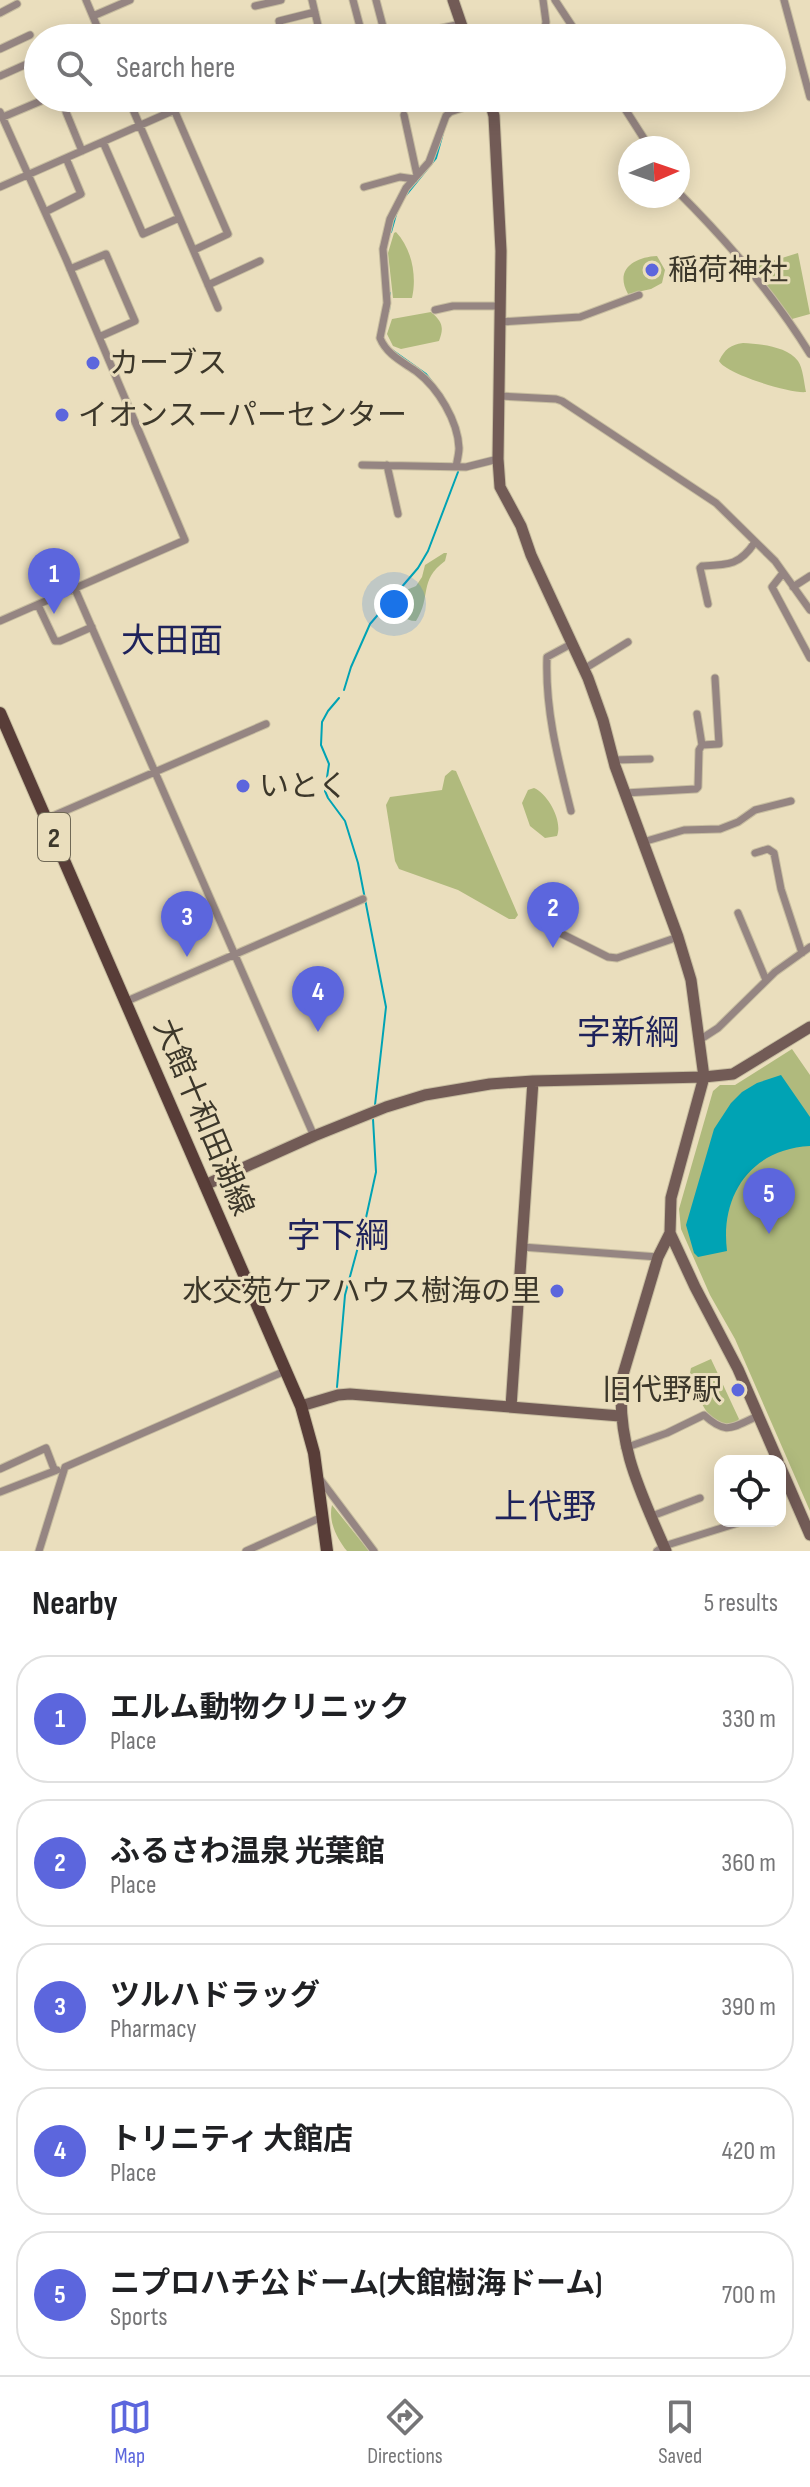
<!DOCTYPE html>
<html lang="en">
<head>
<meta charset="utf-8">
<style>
	:root { --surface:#fff; --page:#f6f6f6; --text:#202124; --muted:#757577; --line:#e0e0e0; --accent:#5c66dd }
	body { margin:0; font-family:"Sofia Sans Condensed","Noto Sans JP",sans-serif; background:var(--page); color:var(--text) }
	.controls { position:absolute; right:24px; bottom:24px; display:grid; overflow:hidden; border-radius:16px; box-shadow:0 4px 20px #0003 }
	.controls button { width:72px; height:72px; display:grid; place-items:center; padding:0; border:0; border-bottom:2px solid var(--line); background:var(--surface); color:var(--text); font:40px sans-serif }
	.compass { position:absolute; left:618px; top:136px; width:72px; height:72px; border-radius:50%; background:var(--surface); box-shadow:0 4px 20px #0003; rotate:88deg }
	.you { position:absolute; left:394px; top:604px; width:28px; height:28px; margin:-20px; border:6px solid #fff; border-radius:50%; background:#1a73e8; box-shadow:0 0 0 12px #1a73e833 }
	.badge { display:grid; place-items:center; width:52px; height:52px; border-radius:50%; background:var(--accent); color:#fff; font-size:26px; font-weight:700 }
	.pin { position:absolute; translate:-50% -66px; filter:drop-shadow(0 2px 4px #0008) }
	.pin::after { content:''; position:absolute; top:42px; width:28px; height:24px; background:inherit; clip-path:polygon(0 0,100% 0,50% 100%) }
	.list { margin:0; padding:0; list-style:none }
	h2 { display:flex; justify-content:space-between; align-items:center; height:104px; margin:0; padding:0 32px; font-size:34px }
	h2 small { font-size:26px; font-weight:400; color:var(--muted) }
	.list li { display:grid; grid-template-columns:52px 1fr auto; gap:24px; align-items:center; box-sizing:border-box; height:128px; margin:0 16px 16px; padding:0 16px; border:2px solid var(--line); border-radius:32px }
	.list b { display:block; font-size:30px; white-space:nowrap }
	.list p { margin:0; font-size:26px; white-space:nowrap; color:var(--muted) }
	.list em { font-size:26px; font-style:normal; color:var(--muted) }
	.icon { flex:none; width:44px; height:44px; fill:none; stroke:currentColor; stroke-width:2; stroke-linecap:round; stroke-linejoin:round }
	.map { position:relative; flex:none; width:810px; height:1551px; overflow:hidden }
	.search { position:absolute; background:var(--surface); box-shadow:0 4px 20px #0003; left:24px; right:24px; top:24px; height:88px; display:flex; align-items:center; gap:20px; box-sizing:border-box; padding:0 28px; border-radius:44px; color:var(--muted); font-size:30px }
	.sheet { height:824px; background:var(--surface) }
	nav { display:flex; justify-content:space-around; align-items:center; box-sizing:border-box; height:112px; border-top:2px solid var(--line); background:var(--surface); font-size:22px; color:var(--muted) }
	nav a { display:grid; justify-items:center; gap:4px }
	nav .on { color:var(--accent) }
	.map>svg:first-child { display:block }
</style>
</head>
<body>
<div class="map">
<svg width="810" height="1551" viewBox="0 0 810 1551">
	<rect width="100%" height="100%" fill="#eadebd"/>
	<path fill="#b0ba7d" d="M396,232C412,249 417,276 412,298H393L388,253L394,233Z
		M798,253L810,314L792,319L755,271L756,266Z
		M657,256L665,270L662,283L651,289L628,294C614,269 635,257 657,256Z
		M431,312C443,322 444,328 439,341L401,349L393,346L387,334L392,319Z
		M743,343C759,344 787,346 798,361C803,368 804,383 806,392C791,394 726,374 719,361C725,349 730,345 743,343Z
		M444,553H447L445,561C418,581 432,596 416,621C404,621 399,613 395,603C400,587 404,592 416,586L422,577L425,565Z
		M452,770L456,771L518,915L515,919H509L458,890L399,869L395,861L386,805L390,797L442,790L445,776Z
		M534,788C548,794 563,821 557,836L545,838L530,826L522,803L528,790Z
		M792,1049L810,1075V1511L735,1339L710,1295L681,1229L679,1209L713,1091L720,1085H735Z
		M711,1359L739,1419L736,1423C707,1432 698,1394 690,1373L691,1368Z
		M332,1505L369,1551H347C337,1539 328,1521 332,1505Z"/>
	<path fill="#00a3b4" d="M781,1075L810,1117V1146C751,1149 720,1195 727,1251L698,1257L694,1253L686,1225L714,1129L731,1103L742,1092L757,1083Z"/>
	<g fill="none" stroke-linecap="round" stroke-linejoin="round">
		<path stroke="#00a3b4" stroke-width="2" d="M442,32L443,38
			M454,106V98
			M406,195L436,158L443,133
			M391,232L397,211
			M389,311L390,293
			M392,350L426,374L443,396
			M344,690L351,667L370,624L418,568L428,551L458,472
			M339,698L328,711L322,722L321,745L329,764L325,791L328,798L345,821L358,863L386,1007L375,1105
			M362,1236L376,1172L373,1119
			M337,1387L345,1295L358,1247"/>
		<g stroke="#c7bda0" stroke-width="9">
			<path id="street" d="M86,0L102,38
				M312,0L321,38
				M353,0L363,38
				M376,0L386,38
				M555,0L580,38
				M784,0L810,97
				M255,6L281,0
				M0,13L17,4
				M93,16L130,0
				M137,38L158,29
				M283,38L279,21L315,12
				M396,38L461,24
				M543,38L546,22L543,0
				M0,49L30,35
				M0,76L38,59
				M81,98L82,100L87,98
				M128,98L218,308
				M169,98L228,234L194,250
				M618,98L650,148
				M0,112L66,259L185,540L0,621
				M66,112L82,151
				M404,115L417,175
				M3,117L48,98
				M103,142L143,234L179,218
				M0,187L202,98
				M364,187L400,177L414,179
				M678,192C727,241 774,295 810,354
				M45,212L81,194L66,158
				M70,269L106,254L135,321L99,337
				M208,285L260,261
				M435,310L453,306H500
				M500,322L580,317L639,295
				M499,396L556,399L562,401L716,503L775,561L810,610
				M362,465L466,467L498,459
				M387,465L398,514
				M456,467C457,461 459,454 459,448C458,421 438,388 417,372C403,362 387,355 380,338L387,303L383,249L390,219L406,188L429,162L446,116L450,112L492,98
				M783,573L772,587L810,658
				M793,587L810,576
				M75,589L314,1136
				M708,604L700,568L702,566C729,565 740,565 755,542
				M38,605L55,641H60L92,627
				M584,669L628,642
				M697,714L702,745L719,744L715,678
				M614,760L650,759
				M625,793L696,789L698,787L699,750L702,745
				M571,811C558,759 545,710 547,657L573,643
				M46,819L266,724
				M643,842L684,830L720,829L738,822L755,810L791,801
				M755,853L768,849L774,853L781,889L802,953
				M738,913L766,980
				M544,925L608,957L617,958L678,937
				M127,1001L363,899
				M701,1039L718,1028L775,972L810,947
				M522,1247L658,1257
				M625,1448L667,1433L704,1415C727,1436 732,1427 758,1416
				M0,1469L46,1448L54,1469
				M320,1479L374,1551
				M0,1492L57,1470
				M652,1516L700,1498
				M39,1551L65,1467L285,1371
				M246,1551L322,1517
				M657,1551L664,1546L738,1523"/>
		</g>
		<g stroke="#c7bda0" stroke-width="13">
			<path id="secondary" d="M453,0L466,38
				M489,98L494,116L501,251L498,459L500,487L521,526L531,555L588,678L603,720L615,766L678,937L691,980L704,1077L671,1198L670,1233L695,1287L738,1369L778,1461
				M205,1185L314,1136L386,1107L425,1095L490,1084L533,1081L704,1077L733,1074L810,1027
				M301,1406L338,1395L350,1394L620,1416
				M511,1407L533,1081
				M780,1466L810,1535
				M666,1551C640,1491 616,1444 622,1378L658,1257L670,1233"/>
		</g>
		<g stroke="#c7bda0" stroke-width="14">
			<path id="primary" d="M0,713L301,1406L314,1453L327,1551"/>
		</g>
		<use href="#street" stroke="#958582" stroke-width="7"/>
		<use href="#secondary" stroke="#725b56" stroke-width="11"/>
		<use href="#primary" stroke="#583d38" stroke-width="12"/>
	</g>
	<g fill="#5c66dd" stroke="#eadebd" stroke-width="3">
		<circle cx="652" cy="270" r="8"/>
		<circle cx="93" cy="363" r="8"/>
		<circle cx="62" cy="415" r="8"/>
		<circle cx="243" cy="786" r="8"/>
		<circle cx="557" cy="1291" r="8"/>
		<circle cx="738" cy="1390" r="8"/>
	</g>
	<g text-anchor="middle" stroke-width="6" stroke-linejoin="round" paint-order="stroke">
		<rect fill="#eadebd" stroke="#706956" stroke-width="2" x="38" y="813" width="32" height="48" rx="6"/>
		<g font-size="28" font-weight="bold" fill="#3c372a">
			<text x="54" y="847">2</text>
		</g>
		<g font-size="30" fill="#3c372a" stroke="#eadebd" text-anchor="start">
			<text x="668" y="280">稲荷神社</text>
			<text x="109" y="373">カーブス</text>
			<text x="78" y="425">イオンスーパーセンター</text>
			<text x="259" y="796">いとく</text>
			<text x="541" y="1301" text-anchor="end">水交苑ケアハウス樹海の里</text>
			<text x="722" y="1400" text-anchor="end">旧代野駅</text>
		</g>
		<g font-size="30" fill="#3c372a" stroke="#eadebd">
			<text transform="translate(204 1117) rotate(67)" y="10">大館十和田湖線</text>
		</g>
		<g font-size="34" fill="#1e225b" stroke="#eadebd">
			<text x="172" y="652">大田面</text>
			<text x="628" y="1044">字新綱</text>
			<text x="338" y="1247">字下綱</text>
			<text x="545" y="1518">上代野</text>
		</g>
	</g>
</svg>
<div class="controls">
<button><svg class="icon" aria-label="locate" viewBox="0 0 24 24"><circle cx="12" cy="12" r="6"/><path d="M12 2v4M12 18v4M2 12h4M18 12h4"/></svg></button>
</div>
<svg class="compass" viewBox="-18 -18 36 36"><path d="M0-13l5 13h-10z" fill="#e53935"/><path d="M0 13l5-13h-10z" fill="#757577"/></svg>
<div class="you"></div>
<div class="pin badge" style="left:54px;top:614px">1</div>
<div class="pin badge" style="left:553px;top:948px">2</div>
<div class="pin badge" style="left:187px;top:957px">3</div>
<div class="pin badge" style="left:318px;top:1032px">4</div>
<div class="pin badge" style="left:769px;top:1234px">5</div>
<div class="search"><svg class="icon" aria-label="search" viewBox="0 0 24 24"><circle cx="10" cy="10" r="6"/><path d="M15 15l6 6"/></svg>Search here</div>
</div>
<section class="sheet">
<h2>Nearby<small>5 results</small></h2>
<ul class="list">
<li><span class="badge">1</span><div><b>エルム動物クリニック</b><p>Place</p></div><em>330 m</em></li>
<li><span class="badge">2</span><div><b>ふるさわ温泉 光葉館</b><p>Place</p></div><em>360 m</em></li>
<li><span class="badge">3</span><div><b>ツルハドラッグ</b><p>Pharmacy</p></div><em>390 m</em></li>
<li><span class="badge">4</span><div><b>トリニティ 大館店</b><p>Place</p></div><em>420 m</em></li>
<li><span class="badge">5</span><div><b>ニプロハチ公ドーム(大館樹海ドーム)</b><p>Sports</p></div><em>700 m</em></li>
</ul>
</section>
<nav>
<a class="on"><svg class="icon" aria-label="map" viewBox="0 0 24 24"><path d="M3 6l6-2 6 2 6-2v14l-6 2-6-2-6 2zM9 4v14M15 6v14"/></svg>Map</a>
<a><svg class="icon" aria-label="directions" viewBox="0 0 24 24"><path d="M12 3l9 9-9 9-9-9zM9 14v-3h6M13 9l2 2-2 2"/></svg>Directions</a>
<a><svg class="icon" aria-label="saved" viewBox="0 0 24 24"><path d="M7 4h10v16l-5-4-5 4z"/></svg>Saved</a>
</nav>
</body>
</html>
